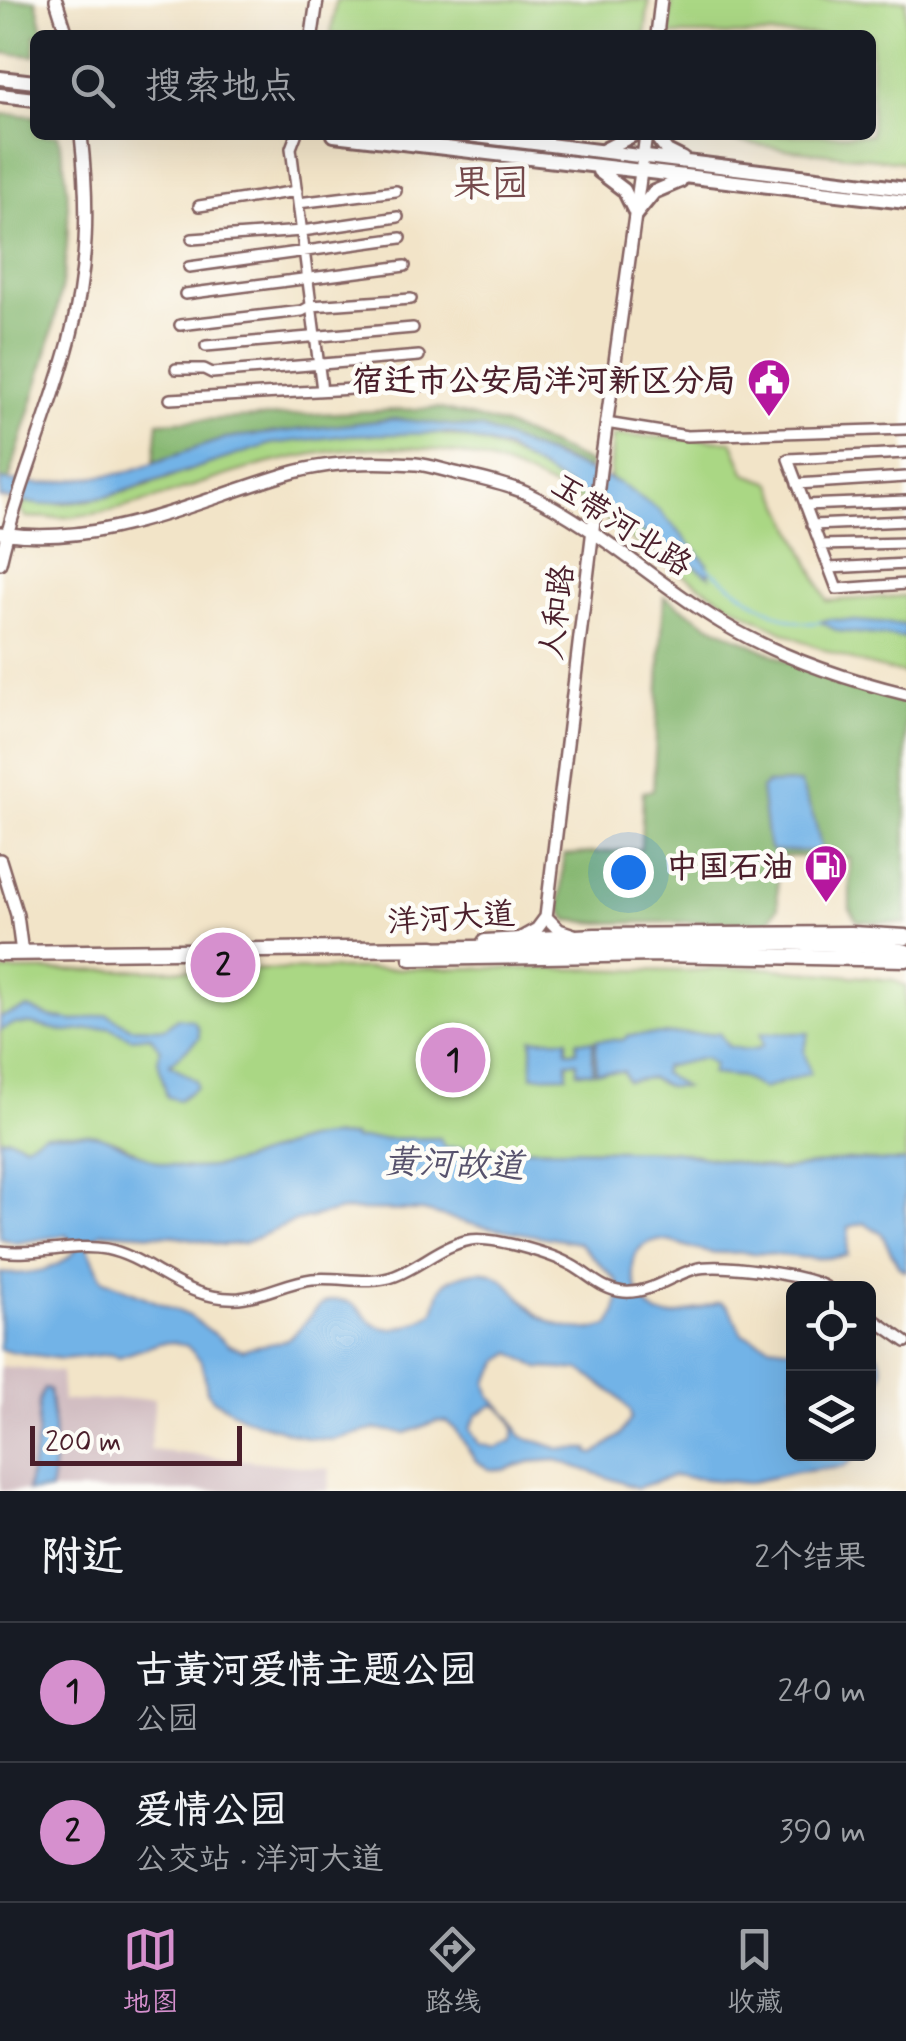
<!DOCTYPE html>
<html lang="zh">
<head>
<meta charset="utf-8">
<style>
	:root { --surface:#171b24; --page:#242831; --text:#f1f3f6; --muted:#9ea1a6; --line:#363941; --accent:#d690ce }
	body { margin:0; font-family:Mynerve,"LXGW WenKai TC",sans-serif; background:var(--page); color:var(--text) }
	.controls { position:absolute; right:30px; bottom:30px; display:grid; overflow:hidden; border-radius:15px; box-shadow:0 10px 40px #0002 }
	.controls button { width:90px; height:90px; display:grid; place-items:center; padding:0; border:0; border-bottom:2px solid var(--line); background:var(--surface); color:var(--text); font:50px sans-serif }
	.scale { position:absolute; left:30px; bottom:25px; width:212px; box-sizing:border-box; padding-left:10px; border:5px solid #4a1f2b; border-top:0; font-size:28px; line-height:35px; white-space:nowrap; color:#4a1f2b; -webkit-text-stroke:8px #fdfcf7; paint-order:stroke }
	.you { position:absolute; left:628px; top:872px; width:35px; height:35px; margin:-25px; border:8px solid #fff; border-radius:50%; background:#1a73e8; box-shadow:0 0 0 15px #1a73e833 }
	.badge { display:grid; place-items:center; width:65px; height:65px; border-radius:50%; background:var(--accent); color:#111; font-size:32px; font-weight:700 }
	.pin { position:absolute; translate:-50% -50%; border:5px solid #fff; box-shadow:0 2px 10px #0006 }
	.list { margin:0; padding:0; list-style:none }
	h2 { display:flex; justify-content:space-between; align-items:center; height:130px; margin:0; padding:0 40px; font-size:42px }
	h2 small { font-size:32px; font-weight:400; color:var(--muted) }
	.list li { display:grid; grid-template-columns:65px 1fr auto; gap:30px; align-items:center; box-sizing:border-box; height:140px; padding:0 40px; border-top:2px solid var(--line) }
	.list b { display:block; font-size:38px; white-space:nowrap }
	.list p { margin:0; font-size:32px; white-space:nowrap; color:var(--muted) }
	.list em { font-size:32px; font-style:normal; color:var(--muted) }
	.icon { flex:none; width:55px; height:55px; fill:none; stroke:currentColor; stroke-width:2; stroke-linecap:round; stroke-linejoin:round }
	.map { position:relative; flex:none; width:906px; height:1491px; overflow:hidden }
	.search { position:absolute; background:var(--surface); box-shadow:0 10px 40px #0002; left:30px; right:30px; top:30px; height:110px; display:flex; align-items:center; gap:25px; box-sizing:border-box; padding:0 35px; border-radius:15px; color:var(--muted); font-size:38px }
	.sheet { height:410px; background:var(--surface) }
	nav { display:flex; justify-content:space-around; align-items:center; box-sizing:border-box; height:140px; border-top:2px solid var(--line); background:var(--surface); font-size:28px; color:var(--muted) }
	nav a { display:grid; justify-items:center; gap:5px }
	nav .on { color:var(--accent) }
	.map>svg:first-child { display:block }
</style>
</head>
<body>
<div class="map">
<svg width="906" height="1491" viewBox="0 0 906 1491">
	<rect width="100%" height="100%" fill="#fdfcf7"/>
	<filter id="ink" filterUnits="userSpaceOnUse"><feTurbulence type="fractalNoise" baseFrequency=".01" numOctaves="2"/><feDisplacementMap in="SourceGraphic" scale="20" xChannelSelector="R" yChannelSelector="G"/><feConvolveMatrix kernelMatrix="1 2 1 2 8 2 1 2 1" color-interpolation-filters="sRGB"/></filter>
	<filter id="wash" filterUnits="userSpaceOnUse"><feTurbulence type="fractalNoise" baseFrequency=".0048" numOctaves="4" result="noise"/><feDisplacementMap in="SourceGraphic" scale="40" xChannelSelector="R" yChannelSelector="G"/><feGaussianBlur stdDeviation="2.25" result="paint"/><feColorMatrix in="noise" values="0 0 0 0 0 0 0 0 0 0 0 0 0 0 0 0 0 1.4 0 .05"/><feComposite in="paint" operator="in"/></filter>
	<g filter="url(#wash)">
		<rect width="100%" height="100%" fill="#f2e4c8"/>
		<path fill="#d2bec2" d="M0,1366L61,1372L63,1401L155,1398L150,1450L330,1469L328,1491H0Z"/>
		<path fill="#aad784" stroke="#7a7b58" stroke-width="2.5" d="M336,0H649L645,35H331Z
			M672,0H906V162L784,149L695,135H871V35H668Z
			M413,432C489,434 524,460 587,497L586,504C565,494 545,483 524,474C427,431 316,446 218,478C149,500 101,522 26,517L21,511L25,502C103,514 193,464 268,445C314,433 366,434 413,432Z
			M613,435L732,441L746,474L772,483L827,601L906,596V674C793,652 699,587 607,523Z
			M754,967L894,980L906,987V1162L847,1160L779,1170L673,1151L443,1147L353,1139L352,1136C335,1137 316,1136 299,1142C258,1154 232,1170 188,1168C149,1166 140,1150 109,1139C90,1133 44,1139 25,1144L8,1138L0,1139V971L498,968L685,971Z"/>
		<path fill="#87b872" stroke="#686c4e" stroke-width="2.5" d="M0,0H36L44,35H35V56L0,53Z
			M0,114L35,116V135H58C90,250 40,371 9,480L0,479Z
			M437,408L504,425L590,463L589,470L550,454L395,419L226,438L154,463L158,422Z
			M664,596L706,623L815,674L906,702V924L857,921L850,910V858L777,856L778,907L769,921L598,923L568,920L560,908L564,855L641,849L643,792L653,790Z"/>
		<path fill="#72b3e7" stroke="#5e6989" stroke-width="2.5" fill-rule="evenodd" d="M395,419L483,429L619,483L660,511L707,563L710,576L621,518L506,449L450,433L350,435L271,444L106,497L42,505L0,498V480L42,484L124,473L226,438Z
			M829,619L906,625V638L838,631L820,622Z
			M800,783L815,821L822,851H772L768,844L761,789L766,784Z
			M28,1008L50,1017L75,1021L107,1014L130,1027L165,1028L177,1018L192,1020L198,1027L199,1038L170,1064L196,1081L197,1087L179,1100L167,1097L158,1061L160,1049L150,1036L131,1038L109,1027L67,1032L31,1024H13L0,1031V1017Z
			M719,1033L728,1046C740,1049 754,1053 763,1045L761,1033H809L804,1051L810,1073L763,1089L741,1077L711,1074L714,1065L704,1058L664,1067L662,1073L684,1087H668L650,1078L627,1081L623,1071L596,1072V1040H623L629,1035Z
			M532,1039H567V1051H577V1041H593V1072H577V1062H567V1075L532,1076Z
			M44,1134C62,1134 88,1131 106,1138C137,1151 158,1168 193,1168C236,1168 260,1153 299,1142C316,1136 335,1137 353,1136L354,1139L440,1138L444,1147L673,1151L779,1170L847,1160L906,1162V1271L899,1267L881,1233L864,1223L849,1227L847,1255C815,1263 787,1254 754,1253C739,1252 723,1254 707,1252C691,1250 671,1238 654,1241C616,1248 635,1316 668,1316C684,1316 705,1305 721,1302L729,1307L742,1334L770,1345L793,1348L794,1454H859L844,1467L797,1472L747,1483L673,1476L637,1488L557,1460L529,1462L503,1470L489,1469L476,1461L456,1430L447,1422L437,1421L406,1433L375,1429L332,1440L307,1438L244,1418L213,1399L207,1391L202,1362L187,1346L174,1342L160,1343L119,1357L112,1354L62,1359L0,1350V1273C24,1276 61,1271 76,1249L66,1235L16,1243L0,1238V1139L8,1138L25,1144ZM342,1210L423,1211L475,1225L579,1243L617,1281C621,1294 617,1315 609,1326C585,1333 563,1330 542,1317C514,1300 508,1262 465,1274C457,1277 450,1278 444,1284C437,1292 438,1304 433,1313C416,1325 383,1338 367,1318C360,1309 351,1299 335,1300C314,1301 305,1329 287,1339C272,1347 256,1343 243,1350L229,1345L190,1316L102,1279L88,1248L94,1238L103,1232L177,1236L223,1245L244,1243L296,1221ZM512,1353L539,1368L580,1370L616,1395L630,1411L631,1419L619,1436L595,1454L589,1453V1449H560L521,1436L510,1416L491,1397L487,1383L500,1361ZM493,1405C507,1409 518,1426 513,1440L496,1448L479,1444L470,1429L477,1415Z
			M869,1346C887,1360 885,1375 874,1394L880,1408L869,1436Z
			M44,1388L49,1389C54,1422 57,1458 50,1491H27L37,1439L39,1400Z"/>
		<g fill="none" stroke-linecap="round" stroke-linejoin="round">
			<path stroke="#72b3e7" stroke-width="2.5" d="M708,568C735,588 784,630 820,622"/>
		</g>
	</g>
	<g filter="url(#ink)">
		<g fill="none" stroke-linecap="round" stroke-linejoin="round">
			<g stroke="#856462" stroke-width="14">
				<path id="minor" d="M296,135L291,148L322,390
					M298,203L396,191
					M199,206L297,191
					M192,239L302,231L398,217
					M189,267L401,238
					M185,294L405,266
					M180,325L302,311L311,306L411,299
					M206,346L413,328
					M176,369H204L212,373L419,356
					M170,399L426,385
					M606,423L687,436L906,429
					M906,453L788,459L837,589L906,584
					M797,484L906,477
					M805,505L906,501
					M812,525L906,521
					M820,545L906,543
					M829,568L906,564
					M0,1251C36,1256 74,1243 106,1249C152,1258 181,1301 239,1298C264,1296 287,1282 312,1279C339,1276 369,1286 395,1276C421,1266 442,1245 470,1240C492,1236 552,1254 571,1265C590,1275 601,1290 624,1292C650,1294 672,1275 695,1269C719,1262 808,1275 828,1288
					M868,1315L906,1342"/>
			</g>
			<g stroke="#856462" stroke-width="16">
				<path id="tertiary" d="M56,0L67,35
					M312,35L317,0
					M657,35L661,0
					M0,533C102,548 193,502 287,474C326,462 376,461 416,464C430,465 446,471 460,474C481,479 506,484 526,493C597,526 655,583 722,623C778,656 844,679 906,694
					M0,563C17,488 49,417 69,342C88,271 89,207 81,135
					M0,860L17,915L22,953
					M546,917L600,471L646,135
					M519,939L537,929L546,917L559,930L574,935"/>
			</g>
			<g stroke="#856462" stroke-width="18">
				<path id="secondary" d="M0,78L35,82
					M0,95L35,99
					M334,135L906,202
					M468,135L906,189
					M655,135L667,151L683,159
					M604,150L633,135
					M599,171L624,190L636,214
					M636,214L654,192L680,181"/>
			</g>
			<g stroke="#856462" stroke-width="19">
				<path id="primary" d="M485,942L595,936L851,934L906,937
					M0,953L434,948
					M411,958L662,954L906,959"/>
			</g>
			<g stroke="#856462" stroke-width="19">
				<path id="trunk" d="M424,949L775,942L866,945L906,952"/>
			</g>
			<use href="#minor" stroke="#fff" stroke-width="9"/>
			<use href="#tertiary" stroke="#fff" stroke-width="11"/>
			<use href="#secondary" stroke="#fff" stroke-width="12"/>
			<use href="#primary" stroke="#fff" stroke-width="14"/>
			<use href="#trunk" stroke="#fff" stroke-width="14"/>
		</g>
	</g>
	<defs>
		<g id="civic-pin" transform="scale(2.25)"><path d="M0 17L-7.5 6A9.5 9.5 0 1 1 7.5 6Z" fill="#b5179e" stroke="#fdfcf7"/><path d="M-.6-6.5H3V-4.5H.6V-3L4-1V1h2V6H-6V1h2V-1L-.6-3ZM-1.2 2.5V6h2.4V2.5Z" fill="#fff"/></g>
		<g id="fuel-pin" transform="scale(2.25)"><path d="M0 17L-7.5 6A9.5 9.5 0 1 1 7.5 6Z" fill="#b5179e" stroke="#fdfcf7"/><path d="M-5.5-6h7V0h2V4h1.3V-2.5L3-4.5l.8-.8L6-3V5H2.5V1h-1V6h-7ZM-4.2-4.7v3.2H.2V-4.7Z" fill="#fff"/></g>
	</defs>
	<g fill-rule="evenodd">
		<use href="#civic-pin" x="769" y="380"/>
		<use href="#fuel-pin" x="826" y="866"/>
	</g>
	<g text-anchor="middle" stroke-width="9" stroke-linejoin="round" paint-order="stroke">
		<g font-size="32" font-weight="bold" fill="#4a1f2b" stroke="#fdfcf7" text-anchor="end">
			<text x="736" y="391">宿迁市公安局洋河新区分局</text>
			<text x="794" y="877">中国石油</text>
		</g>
		<g font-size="32" fill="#4a1f2b" stroke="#fdfcf7">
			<text transform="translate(622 524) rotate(33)" y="11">玉带河北路</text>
			<text transform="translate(556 612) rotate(-83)" y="11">人和路</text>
			<text transform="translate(451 917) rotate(-4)" y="11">洋河大道</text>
		</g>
		<g font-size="35" font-style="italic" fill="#58536d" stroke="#fdfcf7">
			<text transform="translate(454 1163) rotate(2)" y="12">黄河故道</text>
		</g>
		<g font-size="38" fill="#764a4c" stroke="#fdfcf7">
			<text x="491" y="196">果园</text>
		</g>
	</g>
</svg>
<div class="controls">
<button><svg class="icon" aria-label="locate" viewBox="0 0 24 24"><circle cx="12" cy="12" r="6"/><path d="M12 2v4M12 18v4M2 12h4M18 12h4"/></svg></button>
<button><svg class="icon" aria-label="layers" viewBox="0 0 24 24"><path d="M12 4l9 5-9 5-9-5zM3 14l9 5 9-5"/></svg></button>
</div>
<div class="scale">200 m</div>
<div class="you"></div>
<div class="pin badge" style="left:453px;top:1060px">1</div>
<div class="pin badge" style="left:223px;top:965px">2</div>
<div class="search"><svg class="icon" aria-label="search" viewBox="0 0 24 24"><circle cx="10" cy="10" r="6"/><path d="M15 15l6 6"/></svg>搜索地点</div>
</div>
<section class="sheet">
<h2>附近<small>2个结果</small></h2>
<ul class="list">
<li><span class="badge">1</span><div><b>古黄河爱情主题公园</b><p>公园</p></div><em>240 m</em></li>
<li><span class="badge">2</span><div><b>爱情公园</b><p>公交站 · 洋河大道</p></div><em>390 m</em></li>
</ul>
</section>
<nav>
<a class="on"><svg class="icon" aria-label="map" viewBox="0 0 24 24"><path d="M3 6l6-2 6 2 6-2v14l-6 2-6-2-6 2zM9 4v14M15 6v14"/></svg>地图</a>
<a><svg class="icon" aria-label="directions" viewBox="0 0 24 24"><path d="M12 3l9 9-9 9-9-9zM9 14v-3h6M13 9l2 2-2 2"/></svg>路线</a>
<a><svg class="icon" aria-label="saved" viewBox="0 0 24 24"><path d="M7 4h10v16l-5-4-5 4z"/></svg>收藏</a>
</nav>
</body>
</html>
